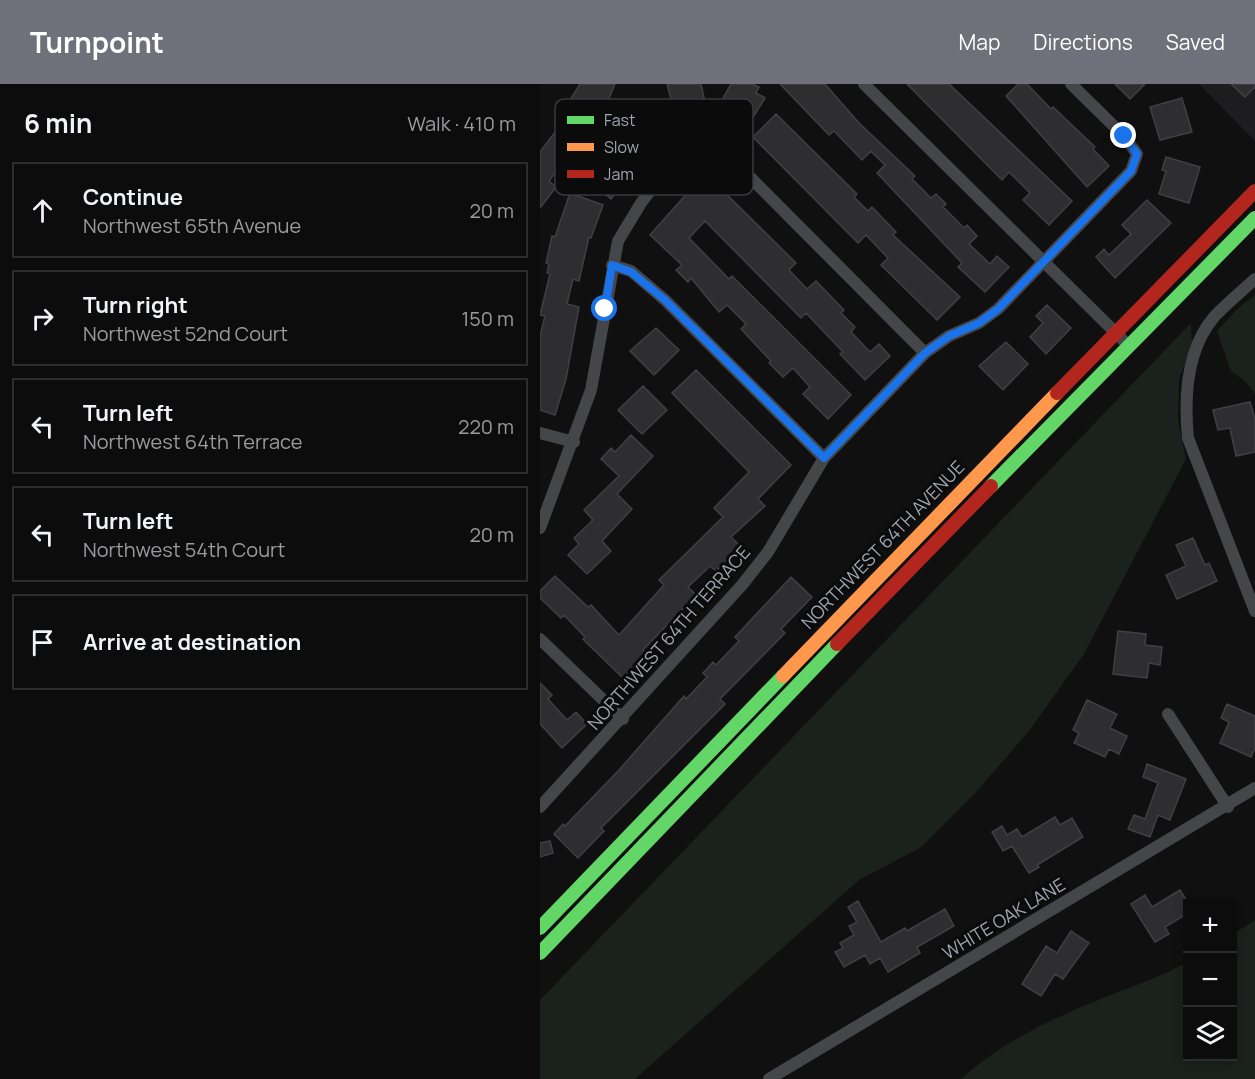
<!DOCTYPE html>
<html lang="en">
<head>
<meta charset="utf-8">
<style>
	:root { --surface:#0c0c0d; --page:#1a1a1b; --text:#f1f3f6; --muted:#9a9b9d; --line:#2c2c2e; --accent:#6f7079 }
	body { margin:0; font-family:Manrope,sans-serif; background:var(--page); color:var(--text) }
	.controls { position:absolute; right:18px; bottom:18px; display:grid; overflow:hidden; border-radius:0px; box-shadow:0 3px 9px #0003 }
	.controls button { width:54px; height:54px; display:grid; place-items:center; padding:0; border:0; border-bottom:2px solid var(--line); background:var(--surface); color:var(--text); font:30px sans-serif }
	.stop { position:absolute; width:18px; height:18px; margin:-14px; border:4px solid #1a73e8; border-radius:50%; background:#fff }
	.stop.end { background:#1a73e8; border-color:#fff; box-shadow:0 2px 6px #0008 }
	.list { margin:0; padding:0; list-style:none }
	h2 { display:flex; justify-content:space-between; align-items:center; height:78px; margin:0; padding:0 24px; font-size:26px }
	h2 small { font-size:20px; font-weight:400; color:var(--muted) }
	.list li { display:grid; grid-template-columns:39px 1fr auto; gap:18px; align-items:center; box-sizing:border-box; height:96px; margin:0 12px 12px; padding:0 12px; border:2px solid var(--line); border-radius:0px }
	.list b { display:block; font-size:22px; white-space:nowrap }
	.list p { margin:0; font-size:20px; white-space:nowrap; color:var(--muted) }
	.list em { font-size:20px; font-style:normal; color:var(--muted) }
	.icon { flex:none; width:33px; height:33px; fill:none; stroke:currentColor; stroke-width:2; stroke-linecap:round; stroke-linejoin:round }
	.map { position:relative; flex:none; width:715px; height:995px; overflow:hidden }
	header { display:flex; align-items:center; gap:36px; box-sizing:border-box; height:84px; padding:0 30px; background:var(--accent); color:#fff }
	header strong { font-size:28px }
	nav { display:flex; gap:33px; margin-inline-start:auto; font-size:21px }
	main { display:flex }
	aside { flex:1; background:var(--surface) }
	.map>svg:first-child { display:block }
</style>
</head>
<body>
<header>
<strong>Turnpoint</strong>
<nav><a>Map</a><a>Directions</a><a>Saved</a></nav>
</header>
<main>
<aside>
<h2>6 min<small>Walk · 410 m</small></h2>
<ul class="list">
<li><svg class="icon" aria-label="ahead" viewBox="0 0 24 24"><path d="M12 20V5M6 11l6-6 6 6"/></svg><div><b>Continue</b><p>Northwest 65th Avenue</p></div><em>20 m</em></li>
<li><svg class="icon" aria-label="right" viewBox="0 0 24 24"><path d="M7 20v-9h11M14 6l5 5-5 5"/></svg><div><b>Turn right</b><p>Northwest 52nd Court</p></div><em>150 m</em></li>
<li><svg class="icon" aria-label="left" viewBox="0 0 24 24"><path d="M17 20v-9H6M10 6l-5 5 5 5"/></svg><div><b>Turn left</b><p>Northwest 64th Terrace</p></div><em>220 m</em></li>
<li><svg class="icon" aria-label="left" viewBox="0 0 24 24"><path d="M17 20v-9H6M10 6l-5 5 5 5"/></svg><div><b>Turn left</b><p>Northwest 54th Court</p></div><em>20 m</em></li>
<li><svg class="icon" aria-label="arrive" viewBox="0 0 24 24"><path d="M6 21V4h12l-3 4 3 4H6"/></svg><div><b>Arrive at destination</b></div></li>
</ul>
</aside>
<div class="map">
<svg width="715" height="995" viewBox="0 0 715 995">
	<rect width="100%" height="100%" fill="#101011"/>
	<path fill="#1d1d1f" d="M659,0H715V57Z"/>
	<path fill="#1b211c" d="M715,211V310L707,299L691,287L677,247L697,225Z
		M651,239L652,261L639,295L638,337L646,375L544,570L489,647L437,707L380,764L319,796L95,995H0V916Z
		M715,836V995H421C460,959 513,934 563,914C593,902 619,894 647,878L648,972H692L693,850Z"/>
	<path fill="#2e2e30" stroke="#404044" stroke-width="1.5" d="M40,0H75L68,17L9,97L16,103L0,124V68L19,43L15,40Z
		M127,0H161L165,18L134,26Z
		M191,0H213L219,3L216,9L225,14L207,43L177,25Z
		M240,0H285L319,39L375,92L372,95L391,114L396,110L406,120L403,123L424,144L427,141L437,152L429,160L450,180L457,172L469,183L445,208L418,183L422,179L337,89L345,81L331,67L322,76L294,47L289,51Z
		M367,0H409L532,117L509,141L483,116L490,109L469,88L462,96Z
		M478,0H487L511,25L513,23L555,63L553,65L569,82L547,103L466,12Z
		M575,0H605L590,15Z
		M691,0H715V3L705,13Z
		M642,14L652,48L620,56L610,23Z
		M93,28L118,48L96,75L90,71L72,94L82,101L71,115L43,92Z
		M236,30L317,110L314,113L328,127L332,123L356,148L353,151L420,213L397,236L341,181L348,174L326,151L318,159L213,53Z
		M626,73L660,83L649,119L619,110L626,87L622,86Z
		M165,89L256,179L249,186L267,205L276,197L304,226L301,229L315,243L311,248L330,268L339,260L350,272L325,296L300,270L303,268L266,229L261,234L165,137L149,154L189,195L192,192L311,311L288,335L263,310L270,303L253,284L243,293L229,279L231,277L201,245L206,240L187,221L179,228L151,194L148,198L136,186L142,181L110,151Z
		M30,109L63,121L51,154L49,153L39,197L33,195L27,220L39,223L26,295L15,331L0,326V252L5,232L0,231L10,190L7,189L9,180L6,179L12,152L15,153Z
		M607,116L631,139L575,194L556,173L564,165L569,171L591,150L582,141Z
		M507,221L531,244L506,270L490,253L503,239L496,232Z
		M116,244L139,266L114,291L90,267Z
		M466,258L488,280L463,306L439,282Z
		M156,286L251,381L218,415L225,422L191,453L201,463L176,487L170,482L148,503L156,511L103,566L109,572L85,596L52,564L43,555L45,553L24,531L21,534L0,514V507L15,492L48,523L51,521L79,551L124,501L119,496L183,433L174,424L209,388L132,309Z
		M103,302L127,326L102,350L78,326Z
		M710,318L715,335V368L696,372L690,344L678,346L673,326Z
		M91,351L113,372L77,410L92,425L62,457L71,467L47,490L28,471L39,460L34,454L53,436L44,426L79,392L61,375L71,364L75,368Z
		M653,454L665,481L669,479L677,497L637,515L626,491L646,482L636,461Z
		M251,493L272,513L241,545L245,549L180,615L185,620L61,744L64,747L38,774L14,750L23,740L25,742L79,686L144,612L146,615L167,593L163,589L173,578L176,581L199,557L195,553Z
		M578,547L606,550L605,561L622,563L620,581L609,579L607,594L573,590Z
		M0,599L12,611L8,615L27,636L36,628L47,640L22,664L0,640Z
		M547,616L577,630L570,644L587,652L579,670L569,665L565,673L534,659L539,649L533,646Z
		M687,620L715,632V664L711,673L680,659L689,638L681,634Z
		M607,680L646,695L630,736L618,731L610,753L588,745L594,731L605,735L618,699L603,693Z
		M515,733L520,741L532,734L543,753L497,781L499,783L489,789L472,762L463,767L452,748L462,742L467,751L477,745L482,753Z
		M10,757L13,769L0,773V759Z
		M640,806L648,819V829L625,843L629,850L615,858L591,820L605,811L612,823Z
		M318,817L341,858L365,844L367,847L405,825L414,842L377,863L380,869L348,888L340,874L330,880L325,871L304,883L295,868L303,864L300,859L314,851L309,842L317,838L308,823Z
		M531,847L549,859L523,895L515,890L501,912L482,900L506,862L517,869Z"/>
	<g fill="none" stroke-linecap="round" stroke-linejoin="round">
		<path stroke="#454649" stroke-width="12" d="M324,0L588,261
			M72,181L91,187L125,216L284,374
			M715,195C702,207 686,220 674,233C646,266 644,313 648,354L715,527
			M0,349L34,358
			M0,444L51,306L78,157L101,119L145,60L161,56L183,66L385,269
			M0,555L83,635
			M628,630L688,723
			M0,723L202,501L228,468L284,374L385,269L409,252L439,239L458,225L591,87L597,70L584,52L531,0
			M229,995L715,704"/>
		<path stroke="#63d668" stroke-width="14" d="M451,402L715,134
			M0,844L243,592
			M0,869L297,560"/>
		<path stroke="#ff974d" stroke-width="14" d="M243,592L517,309"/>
		<path stroke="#b3261e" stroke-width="14" d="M517,309L715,107
			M297,560L451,402"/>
	</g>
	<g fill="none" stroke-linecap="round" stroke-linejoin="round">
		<path stroke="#1a73e8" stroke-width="8" d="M65,225L72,181L91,188L125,216L284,374L385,269L409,252L439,239L458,225L591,87L597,70L584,52"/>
	</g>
	<g text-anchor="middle" stroke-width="6" stroke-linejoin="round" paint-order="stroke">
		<g font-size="18" fill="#a2a4b1" stroke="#0b0b0c">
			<text transform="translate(343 461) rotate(-46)" y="6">NORTHWEST 64TH AVENUE</text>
			<text transform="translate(129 554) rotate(-49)" y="6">NORTHWEST 64TH TERRACE</text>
			<text transform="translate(464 835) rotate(-31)" y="6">WHITE OAK LANE</text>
		</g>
	</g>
	<rect x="15" y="15" width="198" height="96" rx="9" fill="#0b0b0c" stroke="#38393e" stroke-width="1.5"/>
	<rect x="27" y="32" width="27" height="8" fill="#63d668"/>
	<rect x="27" y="59" width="27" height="8" fill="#ff974d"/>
	<rect x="27" y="86" width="27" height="8" fill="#b3261e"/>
	<g font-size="16" fill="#a2a4b1">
		<text x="64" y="42">Fast</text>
		<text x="64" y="69">Slow</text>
		<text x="64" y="96">Jam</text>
	</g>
</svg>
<div class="controls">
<button>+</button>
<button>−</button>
<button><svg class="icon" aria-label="layers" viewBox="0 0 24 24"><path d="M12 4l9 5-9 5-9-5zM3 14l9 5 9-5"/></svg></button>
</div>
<div class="stop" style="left:65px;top:225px"></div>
<div class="stop end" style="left:584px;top:52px"></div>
</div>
</main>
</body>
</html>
